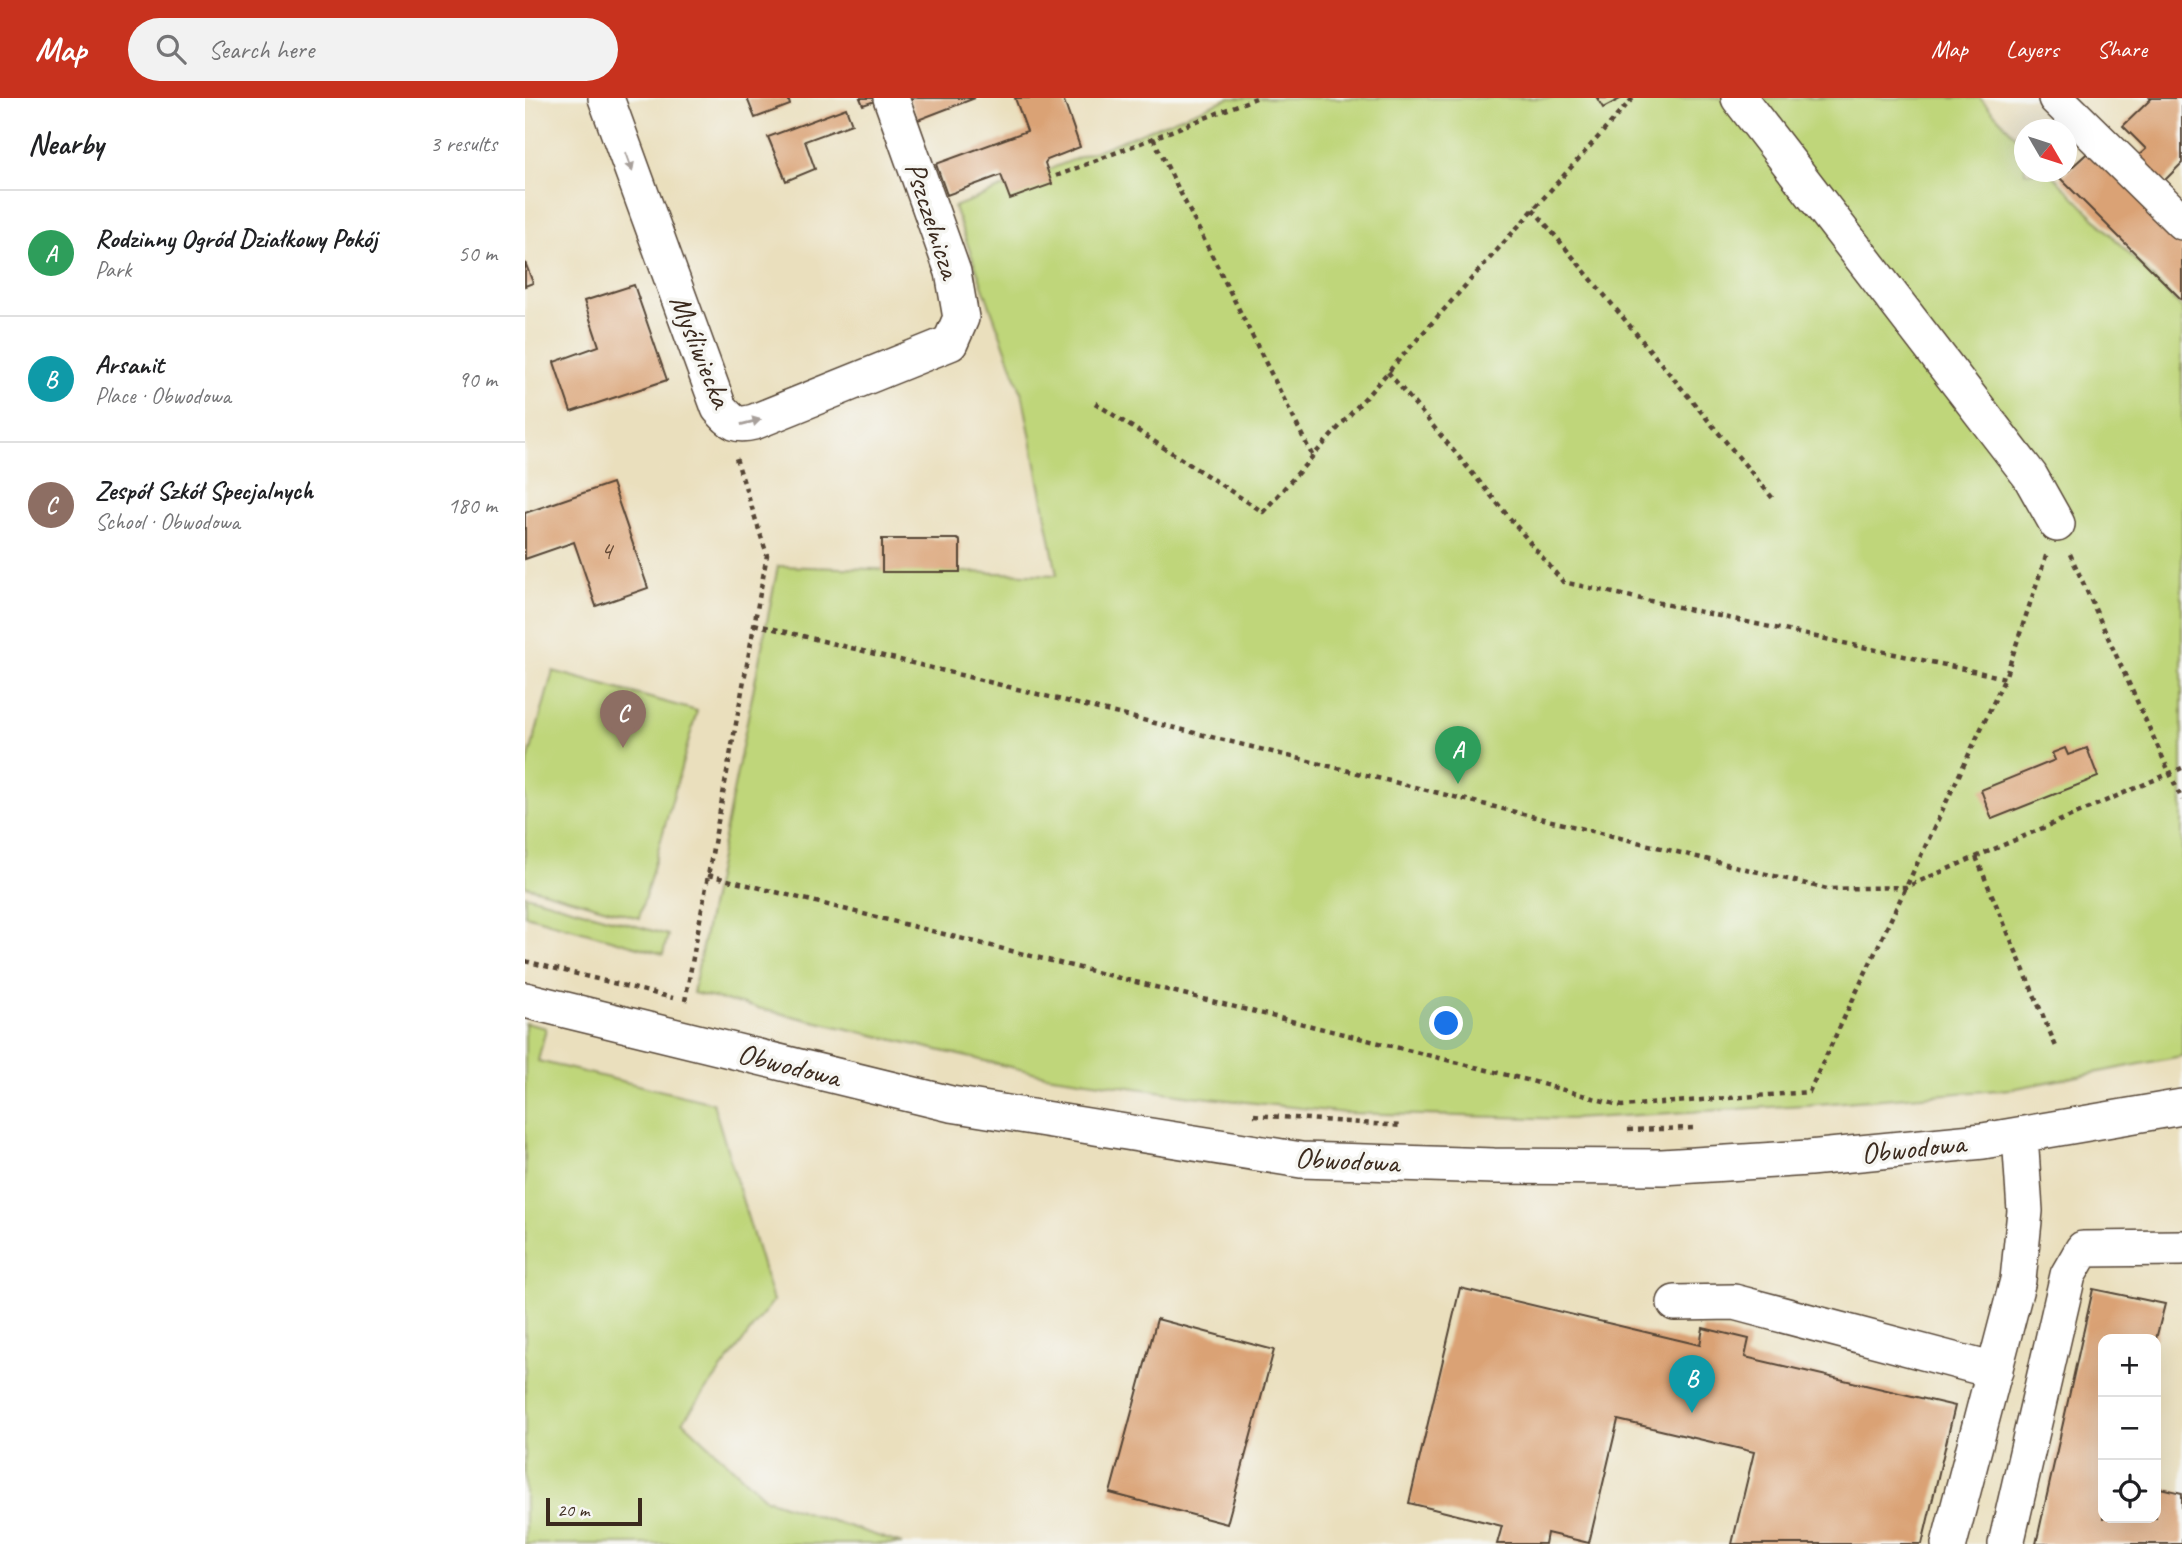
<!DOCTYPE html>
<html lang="en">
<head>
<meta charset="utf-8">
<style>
	:root { --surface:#fff; --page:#f2f2f2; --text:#202124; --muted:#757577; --line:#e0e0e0; --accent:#c8321e }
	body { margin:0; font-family:Caveat,sans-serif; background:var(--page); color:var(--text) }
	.controls { position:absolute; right:21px; bottom:21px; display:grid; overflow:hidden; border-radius:14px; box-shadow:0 7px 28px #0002 }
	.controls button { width:63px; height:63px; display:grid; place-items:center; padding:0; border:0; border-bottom:2px solid var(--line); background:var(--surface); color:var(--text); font:35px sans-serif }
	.compass { position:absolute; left:1489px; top:21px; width:63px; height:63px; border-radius:50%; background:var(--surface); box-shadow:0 7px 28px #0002; rotate:129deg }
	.scale { position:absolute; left:21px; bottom:18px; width:96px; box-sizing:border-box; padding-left:7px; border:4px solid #3b2a1e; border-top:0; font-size:19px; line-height:24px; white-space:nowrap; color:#3b2a1e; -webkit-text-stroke:5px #f6f6f2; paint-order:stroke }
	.you { position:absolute; left:922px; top:926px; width:24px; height:24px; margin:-18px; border:5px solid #fff; border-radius:50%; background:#1a73e8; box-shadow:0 0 0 10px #1a73e833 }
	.badge { display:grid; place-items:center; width:46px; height:46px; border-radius:50%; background:var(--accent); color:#fff; font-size:23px; font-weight:700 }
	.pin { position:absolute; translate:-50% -58px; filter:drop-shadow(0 2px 4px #0008) }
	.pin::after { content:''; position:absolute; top:37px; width:24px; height:21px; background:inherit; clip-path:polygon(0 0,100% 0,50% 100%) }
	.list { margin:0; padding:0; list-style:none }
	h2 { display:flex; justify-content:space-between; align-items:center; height:91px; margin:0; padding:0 28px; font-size:30px }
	h2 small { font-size:23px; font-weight:400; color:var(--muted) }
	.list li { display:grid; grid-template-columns:46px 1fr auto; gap:21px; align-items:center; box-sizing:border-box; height:126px; padding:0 28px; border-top:2px solid var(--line) }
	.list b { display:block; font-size:26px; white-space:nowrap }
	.list p { margin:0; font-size:23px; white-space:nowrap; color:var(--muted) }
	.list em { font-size:23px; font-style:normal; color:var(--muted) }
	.icon { flex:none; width:38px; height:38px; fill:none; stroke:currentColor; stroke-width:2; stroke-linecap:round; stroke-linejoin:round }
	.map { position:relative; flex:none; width:1657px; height:1446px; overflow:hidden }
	header { display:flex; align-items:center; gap:42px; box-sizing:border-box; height:98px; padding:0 35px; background:var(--accent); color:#fff }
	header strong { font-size:33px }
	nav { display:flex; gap:38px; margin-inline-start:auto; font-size:24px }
	.search { width:490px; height:63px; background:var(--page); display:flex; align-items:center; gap:18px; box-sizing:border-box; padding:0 24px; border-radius:38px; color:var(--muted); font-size:26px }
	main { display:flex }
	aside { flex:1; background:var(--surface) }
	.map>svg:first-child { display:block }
</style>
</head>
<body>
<header>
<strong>Map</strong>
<div class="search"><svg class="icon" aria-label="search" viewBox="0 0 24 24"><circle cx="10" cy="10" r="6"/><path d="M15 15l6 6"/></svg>Search here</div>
<nav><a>Map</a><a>Layers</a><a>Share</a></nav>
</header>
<main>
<aside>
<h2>Nearby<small>3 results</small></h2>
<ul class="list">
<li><span class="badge" style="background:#2e9e5b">A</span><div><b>Rodzinny Ogród Działkowy Pokój</b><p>Park</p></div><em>50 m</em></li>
<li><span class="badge" style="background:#0f9aa8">B</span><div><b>Arsanit</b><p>Place · Obwodowa</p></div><em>90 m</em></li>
<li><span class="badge" style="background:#8d6e63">C</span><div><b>Zespół Szkół Specjalnych</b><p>School · Obwodowa</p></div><em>180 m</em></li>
</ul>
</aside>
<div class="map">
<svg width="1657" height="1446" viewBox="0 0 1657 1446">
	<rect width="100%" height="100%" fill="#f6f6f2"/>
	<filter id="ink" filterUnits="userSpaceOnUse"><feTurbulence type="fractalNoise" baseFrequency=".0143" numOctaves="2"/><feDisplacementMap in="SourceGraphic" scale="14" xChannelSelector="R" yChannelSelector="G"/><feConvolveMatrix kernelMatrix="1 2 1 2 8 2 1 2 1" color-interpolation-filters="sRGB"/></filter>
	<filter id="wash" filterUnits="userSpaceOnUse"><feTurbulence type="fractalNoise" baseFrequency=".00686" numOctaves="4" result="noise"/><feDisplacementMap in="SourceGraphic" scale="28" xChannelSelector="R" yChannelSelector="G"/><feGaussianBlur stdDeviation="1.57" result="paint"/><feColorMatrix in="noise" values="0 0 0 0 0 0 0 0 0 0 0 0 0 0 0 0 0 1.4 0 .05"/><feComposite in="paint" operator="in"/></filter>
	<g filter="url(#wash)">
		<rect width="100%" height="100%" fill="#eadfbd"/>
		<path fill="#bfd67a" stroke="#7d804c" stroke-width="2" d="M704,0H1455L1499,47L1500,74H1525L1657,210V958L1486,991L1280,1007L1048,1021L821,1015L667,998L520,977L168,895L253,468L532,477L498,299L429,109Z
			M28,573L172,613L114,820L0,788V674Z
			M0,797L143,837L138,856L0,817Z
			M0,925L21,930L13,963L188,1005L248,1203L158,1323L241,1401L377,1446H0Z"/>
		<g id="blocks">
			<path fill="#daa275" d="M222,0H263L265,7L230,20Z
				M335,0H352L353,2L338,7Z
				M384,0H450L393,22Z
				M490,0H538L555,49L522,62L520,65L527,86L485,101L476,77L422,97L411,66L502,33Z
				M1072,0H1097L1078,10Z
				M1625,0H1657V65L1630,92L1604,66L1621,51L1598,28L1626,1Z
				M321,10L327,26L280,43L290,71L261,83L243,39Z
				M1569,49L1657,137V202L1535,80Z
				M0,164L8,185L0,188Z
				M109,187L142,282L46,314L29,264L74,248L59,203Z
				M87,385L123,490L71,508L49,444L0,461V415Z
				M357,441H432L435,443V474H357Z
				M1540,650L1543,657L1562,650L1573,679L1467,721L1456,692L1530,662L1527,655Z
				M935,1190L1175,1247L1178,1230L1224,1241L1220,1259L1430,1308L1397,1446H1207L1229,1354L1093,1322L1064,1445L1022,1435L1020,1446H972L977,1428L884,1405Z
				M1568,1191L1640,1206L1631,1241H1578V1420H1631V1389L1657,1395V1446H1511Z
				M632,1221L749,1252L702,1426L585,1395Z"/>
		</g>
	</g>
	<g filter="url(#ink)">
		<use href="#blocks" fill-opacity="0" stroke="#554536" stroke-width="2"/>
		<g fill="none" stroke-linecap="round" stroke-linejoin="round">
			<g stroke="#554536" stroke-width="38">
				<path id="minor" d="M81,0L194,310C207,324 210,329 229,324L425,245L436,220L428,174L366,0
					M1214,0L1505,378L1532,426
					M1531,0L1657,124
					M0,902L426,1006L776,1062L969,1068L1137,1069L1284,1060L1458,1043L1657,1009
					M1150,1205L1209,1204L1470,1273
					M1424,1446L1493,1182L1500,1113L1495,1037
					M1481,1446L1543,1177L1558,1151L1657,1150"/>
			</g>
			<path stroke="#554536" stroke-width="4.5" stroke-dasharray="5 5" stroke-linecap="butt" d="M628,40L788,359
				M531,78L731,0
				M1008,111L1250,403
				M863,274L1038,484L1480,580L1522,455
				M570,305L738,414L1108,0
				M1545,456L1657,702
				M229,526L1302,791L1381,789L1657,670
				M1451,759L1532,951
				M183,777L1006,983L1097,1008L1284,994L1480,580
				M0,863L148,900
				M160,903L242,457L210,357
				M729,1017L877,1028
				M1103,1032L1168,1030"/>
			<use href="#minor" stroke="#fff" stroke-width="35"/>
		</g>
		<defs><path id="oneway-solid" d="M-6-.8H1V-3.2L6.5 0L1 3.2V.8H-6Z" transform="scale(1.75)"/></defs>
		<g fill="#a79f9a">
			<use href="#oneway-solid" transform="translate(104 64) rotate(70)"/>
			<use href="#oneway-solid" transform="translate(226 324) rotate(-14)"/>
		</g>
	</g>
	<g text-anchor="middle" stroke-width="7" stroke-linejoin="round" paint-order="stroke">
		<g font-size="26" fill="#634834">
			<text x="81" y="461">4</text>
		</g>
		<g font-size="30" fill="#3b2a1e" stroke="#f6f6f2">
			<text transform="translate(408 122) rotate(72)" y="10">Pszczelnicza</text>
			<text transform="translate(176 253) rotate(68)" y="10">Myśliwiecka</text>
			<text transform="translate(264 967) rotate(14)" y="10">Obwodowa</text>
			<text transform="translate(1388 1050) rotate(-6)" y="10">Obwodowa</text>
			<text transform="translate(822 1062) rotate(3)" y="10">Obwodowa</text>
		</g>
	</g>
</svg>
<div class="controls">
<button>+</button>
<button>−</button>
<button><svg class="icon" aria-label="locate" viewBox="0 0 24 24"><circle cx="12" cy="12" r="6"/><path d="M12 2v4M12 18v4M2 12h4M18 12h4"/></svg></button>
</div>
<svg class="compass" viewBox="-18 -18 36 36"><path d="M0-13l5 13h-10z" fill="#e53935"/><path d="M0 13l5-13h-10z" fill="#757577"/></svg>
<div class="scale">20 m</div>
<div class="you"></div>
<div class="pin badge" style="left:933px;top:686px;background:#2e9e5b">A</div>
<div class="pin badge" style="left:1167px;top:1315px;background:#0f9aa8">B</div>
<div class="pin badge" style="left:98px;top:650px;background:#8d6e63">C</div>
</div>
</main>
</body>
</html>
